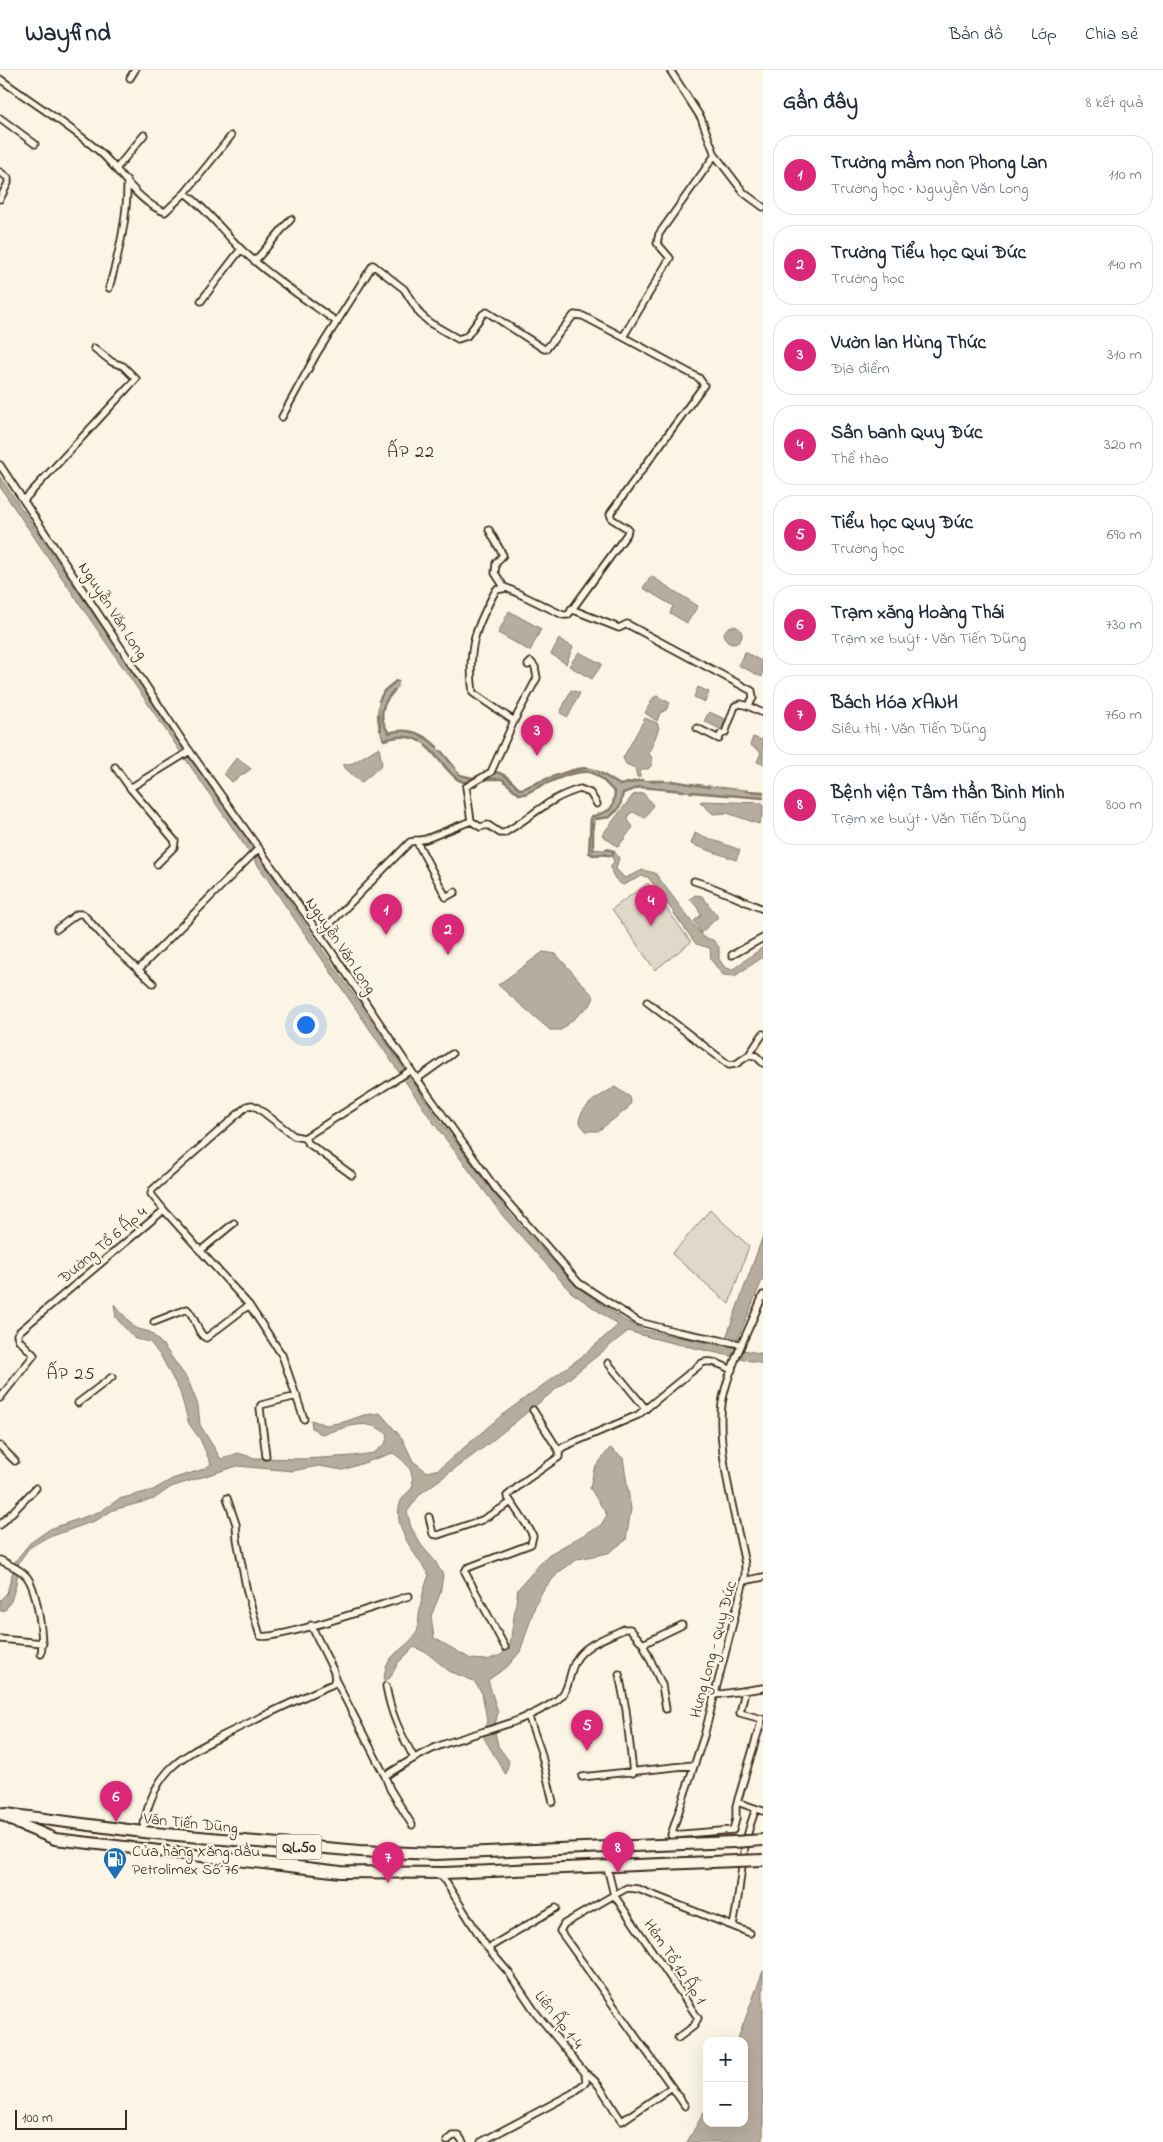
<!DOCTYPE html>
<html lang="vi">
<head>
<meta charset="utf-8">
<style>
	:root { --surface:#fff; --page:#f6f6f7; --text:#1f2937; --muted:#747a83; --line:#e0e1e3; --accent:#db2777 }
	body { margin:0; font-family:"Indie Flower",sans-serif; background:var(--page); color:var(--text) }
	.controls { position:absolute; right:15px; bottom:15px; display:grid; overflow:hidden; border-radius:10px; box-shadow:0 5px 20px #0002 }
	.controls button { width:45px; height:45px; display:grid; place-items:center; padding:0; border:0; border-bottom:1px solid var(--line); background:var(--surface); color:var(--text); font:25px sans-serif }
	.scale { position:absolute; left:15px; bottom:12px; width:112px; box-sizing:border-box; padding-left:5px; border:2px solid #3b2a1e; border-top:0; font-size:14px; line-height:18px; white-space:nowrap; color:#3b2a1e; -webkit-text-stroke:4px #fcf5e5; paint-order:stroke }
	.you { position:absolute; left:305px; top:954px; width:18px; height:18px; margin:-12px; border:4px solid #fff; border-radius:50%; background:#1a73e8; box-shadow:0 0 0 8px #1a73e833 }
	.badge { display:grid; place-items:center; width:32px; height:32px; border-radius:50%; background:var(--accent); color:#fff; font-size:16px; font-weight:700 }
	.pin { position:absolute; translate:-50% -41px; filter:drop-shadow(0 1px 2px #0008) }
	.pin::after { content:''; position:absolute; top:26px; width:18px; height:15px; background:inherit; clip-path:polygon(0 0,100% 0,50% 100%) }
	.list { margin:0; padding:0; list-style:none }
	h2 { display:flex; justify-content:space-between; align-items:center; height:65px; margin:0; padding:0 20px; font-size:21px }
	h2 small { font-size:16px; font-weight:400; color:var(--muted) }
	.list li { display:grid; grid-template-columns:32px 1fr auto; gap:15px; align-items:center; box-sizing:border-box; height:80px; margin:0 10px 10px; padding:0 10px; border:1px solid var(--line); border-radius:20px }
	.list b { display:block; font-size:19px; white-space:nowrap }
	.list p { margin:0; font-size:16px; white-space:nowrap; color:var(--muted) }
	.list em { font-size:16px; font-style:normal; color:var(--muted) }
	.map { position:relative; flex:none; width:763px; height:2072px; overflow:hidden }
	header { display:flex; align-items:center; gap:30px; box-sizing:border-box; height:70px; padding:0 25px; background:var(--surface); border-bottom:1px solid var(--line) }
	header strong { font-size:24px }
	nav { display:flex; gap:28px; margin-inline-start:auto; font-size:18px }
	main { display:flex }
	aside { flex:1; background:var(--surface) }
	.map>svg:first-child { display:block }
</style>
</head>
<body>
<header>
<strong>Wayfind</strong>
<nav><a>Bản đồ</a><a>Lớp</a><a>Chia sẻ</a></nav>
</header>
<main>
<div class="map">
<svg width="763" height="2072" viewBox="0 0 763 2072">
	<rect width="100%" height="100%" fill="#fcf5e5"/>
	<filter id="ink" filterUnits="userSpaceOnUse"><feTurbulence type="fractalNoise" baseFrequency=".02" numOctaves="2"/><feDisplacementMap in="SourceGraphic" scale="10" xChannelSelector="R" yChannelSelector="G"/><feConvolveMatrix kernelMatrix="1 2 1 2 8 2 1 2 1" color-interpolation-filters="sRGB"/></filter>
	<g filter="url(#ink)">
		<path fill="#e0d8c8" stroke="#8e8173" d="M648,813L691,872L655,900L612,839Z
			M710,1140L749,1176L729,1234L672,1184Z"/>
		<path fill="#b7ad9e" stroke="#85796b" d="M0,407L439,1050L508,1142L576,1216L624,1250L644,1260L723,1276L763,1166V1208L734,1278L763,1284V1294C718,1282 673,1275 628,1261L483,1378L420,1424L407,1442L411,1457L421,1475L435,1491L443,1505L440,1524L431,1546L434,1568L471,1589L487,1590L501,1585L510,1574L518,1519L548,1485L601,1455L607,1445L590,1418L594,1399L610,1378L623,1388L631,1439L626,1470L608,1483L578,1489L559,1502L543,1520L535,1536L520,1582L507,1597L488,1610L498,1643L494,1658L498,1676L509,1691L506,1705L484,1668L487,1650L482,1623L474,1611L449,1601L427,1583L414,1577L398,1593L390,1608L384,1611C385,1581 404,1583 417,1562C419,1557 418,1552 419,1546C420,1532 424,1518 429,1505C417,1486 390,1456 401,1431C403,1426 410,1421 413,1416C413,1398 407,1393 393,1383L343,1400L319,1396L292,1401L237,1396L171,1417L154,1429L113,1440L97,1450L44,1469L29,1478L19,1492L16,1515L11,1531L5,1540L0,1541V1530L7,1523L16,1490L30,1473L50,1459L101,1441L119,1429L153,1420L172,1409L204,1399L211,1394L200,1369L189,1354L180,1322L162,1288L150,1272L135,1269L116,1248L114,1234L135,1258L150,1262L163,1275L188,1310L198,1335L200,1355L221,1389L238,1383L255,1388L304,1389L353,1386L374,1383L385,1374L388,1365C366,1345 347,1359 321,1364L312,1358L311,1350L326,1355L344,1352L364,1345L380,1343L402,1368L413,1391L427,1402L439,1399L502,1345L584,1285L618,1255L571,1222L503,1146L433,1052L0,417Z
			M651,506L698,536L687,553L670,543L673,536L643,518Z
			M509,541L541,559L530,581L498,563Z
			M724 565a9 9 0 1 1 18 0a9 9 0 1 1-18 0Z
			M559,569L573,577L566,594L551,584Z
			M579,582L602,594L592,609L569,596Z
			M745,582L763,592L762,607L738,595Z
			M399,611C396,630 368,635 389,663C416,655 435,674 451,693C454,696 457,703 461,705C470,711 486,705 495,701L509,708L519,719C526,719 530,714 537,713C554,708 576,693 593,699C602,702 611,710 620,715L639,710L674,712L763,722V728L640,717L623,723L618,741L610,747L594,750L593,779L614,781L619,788L616,799L625,808L643,800L655,803L703,867L713,870L719,877V889L725,898L733,899L763,877V887L735,906L723,905L711,890L710,878L696,874L648,807L642,806L623,815C616,812 610,803 611,795L614,792L612,786L589,784L591,747C609,740 613,744 615,722C608,716 602,707 593,703C577,697 540,715 525,724H519C514,720 507,711 501,709C487,705 473,718 459,711C453,709 451,702 447,697C429,674 414,661 384,670C373,653 375,617 399,611Z
			M698,617L709,622L705,632L694,627Z
			M571,620L580,623L568,647L560,643Z
			M657,626L670,633L666,640L660,643L657,651L645,643L653,628Z
			M709,642L725,649L722,660L704,651Z
			M645,648L657,653L659,658L649,683C653,690 655,693 648,699H643L640,702V707H637L635,698L626,694L623,688Z
			M753,667L762,670L763,668V694L757,692L761,682L750,675Z
			M379,677L382,695L361,713L342,695L353,693Z
			M237,687L251,699L232,712L224,704Z
			M643,723L653,735L645,748L633,742L629,744L628,750L633,757L618,777L602,765L633,725Z
			M703,731L763,733V743L759,754L727,743L713,744L700,732Z
			M695,763L740,780L736,790L691,774Z
			M695,825L702,826L718,847L701,863L694,851L701,845L697,837L690,829Z
			M543,882L556,884L594,927L591,934L561,960H550L498,915Z
			M615,1017L630,1027L631,1033L627,1039L598,1061H586L579,1052C581,1034 601,1026 615,1017Z
			M763,1901V2072H687L707,2037V2053H744V1971H737Z"/>
		<g fill="none" stroke-linecap="round" stroke-linejoin="round">
			<path stroke="#85796b" stroke-width="2.5" d="M394,620C382,634 377,646 389,663C408,657 424,664 437,677
				M379,631L384,621L396,611
				M378,644L381,660
				M383,668L384,670C398,666 407,665 420,671
				M426,676C440,687 452,713 470,713
				M441,681L455,698
				M599,702L620,715L642,710
				M458,703L460,705L472,708L479,706
				M491,703C502,699 512,712 519,719C526,719 528,716 534,714C551,707 569,700 587,698
				M485,709H502L519,724H525C539,716 578,697 593,703C602,707 608,716 615,722C613,744 609,740 591,747L589,782L593,785L603,784L612,786L614,781L606,779
				M650,711H664
				M672,711L709,717
				M746,721L763,722
				M690,722L763,728
				M595,749L610,747L620,736L623,723L640,717L684,721
				M593,780V754"/>
			<g stroke="#3b2a1e" stroke-width="9">
				<path id="minor" d="M670,0L701,48L715,85L744,123L763,137
					M130,8L135,0
					M0,9C33,33 69,55 100,82C121,101 137,132 165,142L185,123C207,139 222,161 242,180C271,207 305,229 337,252
					M0,48L35,74
					M116,99L144,65
					M0,102L8,108V113L0,129
					M185,123L231,66
					M255,191L291,149
					M109,218C119,183 128,146 127,110
					M201,231L241,179
					M282,347L317,283L373,195L404,219L420,244L430,253L458,269L467,266L483,244L487,242L544,279H546L574,245L583,246L623,267L670,188L657,173L659,164L715,85
					M0,395L182,670L330,879L417,1009L496,1119L579,1213L614,1236L639,1252L678,1262L740,1274
					M24,430L136,309L123,296L112,292L94,278
					M489,460L503,485L496,493L495,503L504,517
					M571,539L619,558L627,554L752,621L753,628L748,636L763,643
					M514,651L473,623C467,579 475,558 496,520L507,518L563,545H568L627,464L628,459L612,449L610,444L612,441L704,315L699,308L623,267
					M697,658L719,669L721,664L725,663L735,636L741,634L748,636
					M115,697L130,718L190,681
					M130,718L175,771L174,777L157,794
					M471,751L480,757L488,755L500,763H504C532,747 548,728 580,719L590,723L597,734
					M416,770L446,827L455,822
					M694,811C718,818 740,830 763,839
					M57,859L77,844H83L110,874L153,913
					M320,864L410,772L426,769L471,751L466,717L491,702L514,651L537,608L535,597L531,592L528,595
					M732,885L763,868
					M139,899L259,778
					M647,932L729,995L736,994L749,985L756,986L763,993
					M749,985L763,964
					M417,1009L452,984
					M304,1068L308,1073L352,1105
					M200,1181L234,1153
					M154,1252L187,1239C196,1247 197,1264 206,1268L249,1235
					M608,1293L646,1339
					M0,1328L34,1285L19,1270L17,1265L20,1261L164,1140
					M78,1333L112,1307
					M533,1340L559,1381
					M304,1349L282,1285L249,1235L164,1140L151,1124L152,1120L247,1036L252,1035L258,1038L294,1066L304,1068L411,1000
					M0,1376L15,1391
					M266,1386L260,1338L261,1335L297,1326
					M227,1428L236,1454L237,1469L247,1522L260,1566C275,1571 386,1533 409,1526
					M429,1447L433,1464L438,1465L482,1450L510,1433
					M0,1455L36,1418
					M0,1490C9,1495 21,1499 27,1507C37,1520 44,1568 41,1584
					M744,1511L763,1507
					M0,1569L43,1573
					M643,1574L662,1615L666,1639
					M505,1577L465,1502L467,1498L531,1474L533,1466L530,1460L507,1426L526,1410L559,1387V1381L563,1377L638,1345L702,1293C713,1289 723,1296 732,1300
					M619,1604L626,1640L633,1703
					M335,1609L385,1706
					M386,1616C391,1645 400,1662 414,1688
					M745,1621L740,1643L762,1649L736,1736V1749L733,1760L671,1765L704,1666L745,1506V1494C736,1450 714,1370 723,1328C731,1292 749,1260 763,1225
					M714,1625L763,1618
					M528,1645L541,1682L553,1732
					M582,1707L693,1695
					M737,1732L763,1741
					M412,1755L390,1719L385,1706C402,1695 420,1684 439,1676C478,1661 521,1655 557,1630C571,1620 568,1603 576,1590C585,1574 608,1567 624,1559H630L643,1574L682,1555
					M143,1762C145,1741 154,1716 169,1700C185,1683 209,1673 228,1663C263,1646 298,1629 333,1614L335,1609L334,1602L311,1555
					M440,1803L486,1876L509,1903L536,1943L585,2003L586,2012L573,2023L481,2072
					M733,1856C742,1817 740,1776 756,1739
					M488,1878L556,1838
					M678,1968L694,1956L698,1948L614,1825L627,1818L638,1819L750,1863
					M585,2003C602,2013 610,2036 622,2051L672,2017L560,1861L564,1854L614,1825L607,1797
					M672,2017L685,2036
					M447,2071L453,2066H459L463,2072"/>
			</g>
			<g stroke="#3b2a1e" stroke-width="14">
				<path id="trunk" d="M0,1743L19,1754L55,1769L341,1802L444,1803L736,1791
					M6,1744L143,1762L360,1781L436,1784L734,1772"/>
			</g>
			<use href="#minor" stroke="#fcf5e5" stroke-width="5.5"/>
			<use href="#trunk" stroke="#fcf5e5" stroke-width="10"/>
			<g stroke="#3b2a1e" stroke-width="14" stroke-linecap="butt">
				<path id="trunk-bridge" d="M734,1772L763,1770
					M736,1791L763,1790"/>
			</g>
			<use href="#trunk-bridge" stroke="#fcf5e5" stroke-width="10"/>
		</g>
	</g>
	<defs>
		<g id="fuel-pin" transform="scale(1.25)"><path d="M0 17L-7.5 6A9.5 9.5 0 1 1 7.5 6Z" fill="#1f6fb2" stroke="#fcf5e5"/><path d="M-5.5-6h7V0h2V4h1.3V-2.5L3-4.5l.8-.8L6-3V5H2.5V1h-1V6h-7ZM-4.2-4.7v3.2H.2V-4.7Z" fill="#fff"/></g>
	</defs>
	<g fill-rule="evenodd">
		<use href="#fuel-pin" x="115" y="1789"/>
	</g>
	<g text-anchor="middle" stroke-width="4.5" stroke-linejoin="round" paint-order="stroke">
		<rect fill="#fcf5e5" stroke="#75675a" stroke-width="1" x="276.5" y="1764.5" width="45" height="25" rx="4"/>
		<g font-size="15" font-weight="bold" fill="#3b2a1e">
			<text x="299" y="1782">QL.50</text>
		</g>
		<g font-size="16" fill="#3b2a1e" stroke="#fcf5e5">
			<text transform="translate(114 540) rotate(57)" y="6">Nguyễn Văn Long</text>
			<text transform="translate(342 875) rotate(56)" y="6">Nguyễn Văn Long</text>
			<text transform="translate(102 1174) rotate(-40)" y="6">Đường Tổ 6 Ấp 4</text>
			<text transform="translate(712 1579) rotate(-75)" y="6">Hưng Long - Quy Đức</text>
			<text transform="translate(191 1752) rotate(6)" y="6">Văn Tiến Dũng</text>
			<text transform="translate(676 1891) rotate(56)" y="6">Hẻm Tổ 12 Ấp 1</text>
			<text transform="translate(560 1949) rotate(52)" y="6">Liên Ấp 1-4</text>
		</g>
		<g font-size="16" fill="#3b2a1e" stroke="#fcf5e5" text-anchor="start">
			<text x="132" y="1786">Cửa hàng Xăng dầu<tspan x="132" dy="18">Petrolimex Số 76</tspan></text>
		</g>
		<g font-size="18" letter-spacing="1" fill="#3b2a1e" stroke="#fcf5e5">
			<text x="411" y="387">ẤP 22</text>
			<text x="71" y="1309">ẤP 25</text>
		</g>
	</g>
</svg>
<div class="controls">
<button>+</button>
<button>−</button>
</div>
<div class="scale">100 m</div>
<div class="you"></div>
<div class="pin badge" style="left:386px;top:865px">1</div>
<div class="pin badge" style="left:448px;top:885px">2</div>
<div class="pin badge" style="left:537px;top:686px">3</div>
<div class="pin badge" style="left:651px;top:856px">4</div>
<div class="pin badge" style="left:587px;top:1681px">5</div>
<div class="pin badge" style="left:116px;top:1752px">6</div>
<div class="pin badge" style="left:388px;top:1813px">7</div>
<div class="pin badge" style="left:618px;top:1803px">8</div>
</div>
<aside>
<h2>Gần đây<small>8 kết quả</small></h2>
<ul class="list">
<li><span class="badge">1</span><div><b>Trường mầm non Phong Lan</b><p>Trường học · Nguyễn Văn Long</p></div><em>110 m</em></li>
<li><span class="badge">2</span><div><b>Trường Tiểu học Qui Đức</b><p>Trường học</p></div><em>140 m</em></li>
<li><span class="badge">3</span><div><b>Vườn lan Hùng Thức</b><p>Địa điểm</p></div><em>310 m</em></li>
<li><span class="badge">4</span><div><b>Sân banh Quy Đức</b><p>Thể thao</p></div><em>320 m</em></li>
<li><span class="badge">5</span><div><b>Tiểu học Quy Đức</b><p>Trường học</p></div><em>690 m</em></li>
<li><span class="badge">6</span><div><b>Trạm xăng Hoàng Thái</b><p>Trạm xe buýt · Văn Tiến Dũng</p></div><em>730 m</em></li>
<li><span class="badge">7</span><div><b>Bách Hóa XANH</b><p>Siêu thị · Văn Tiến Dũng</p></div><em>760 m</em></li>
<li><span class="badge">8</span><div><b>Bệnh viện Tâm thần Bình Minh</b><p>Trạm xe buýt · Văn Tiến Dũng</p></div><em>800 m</em></li>
</ul>
</aside>
</main>
</body>
</html>
